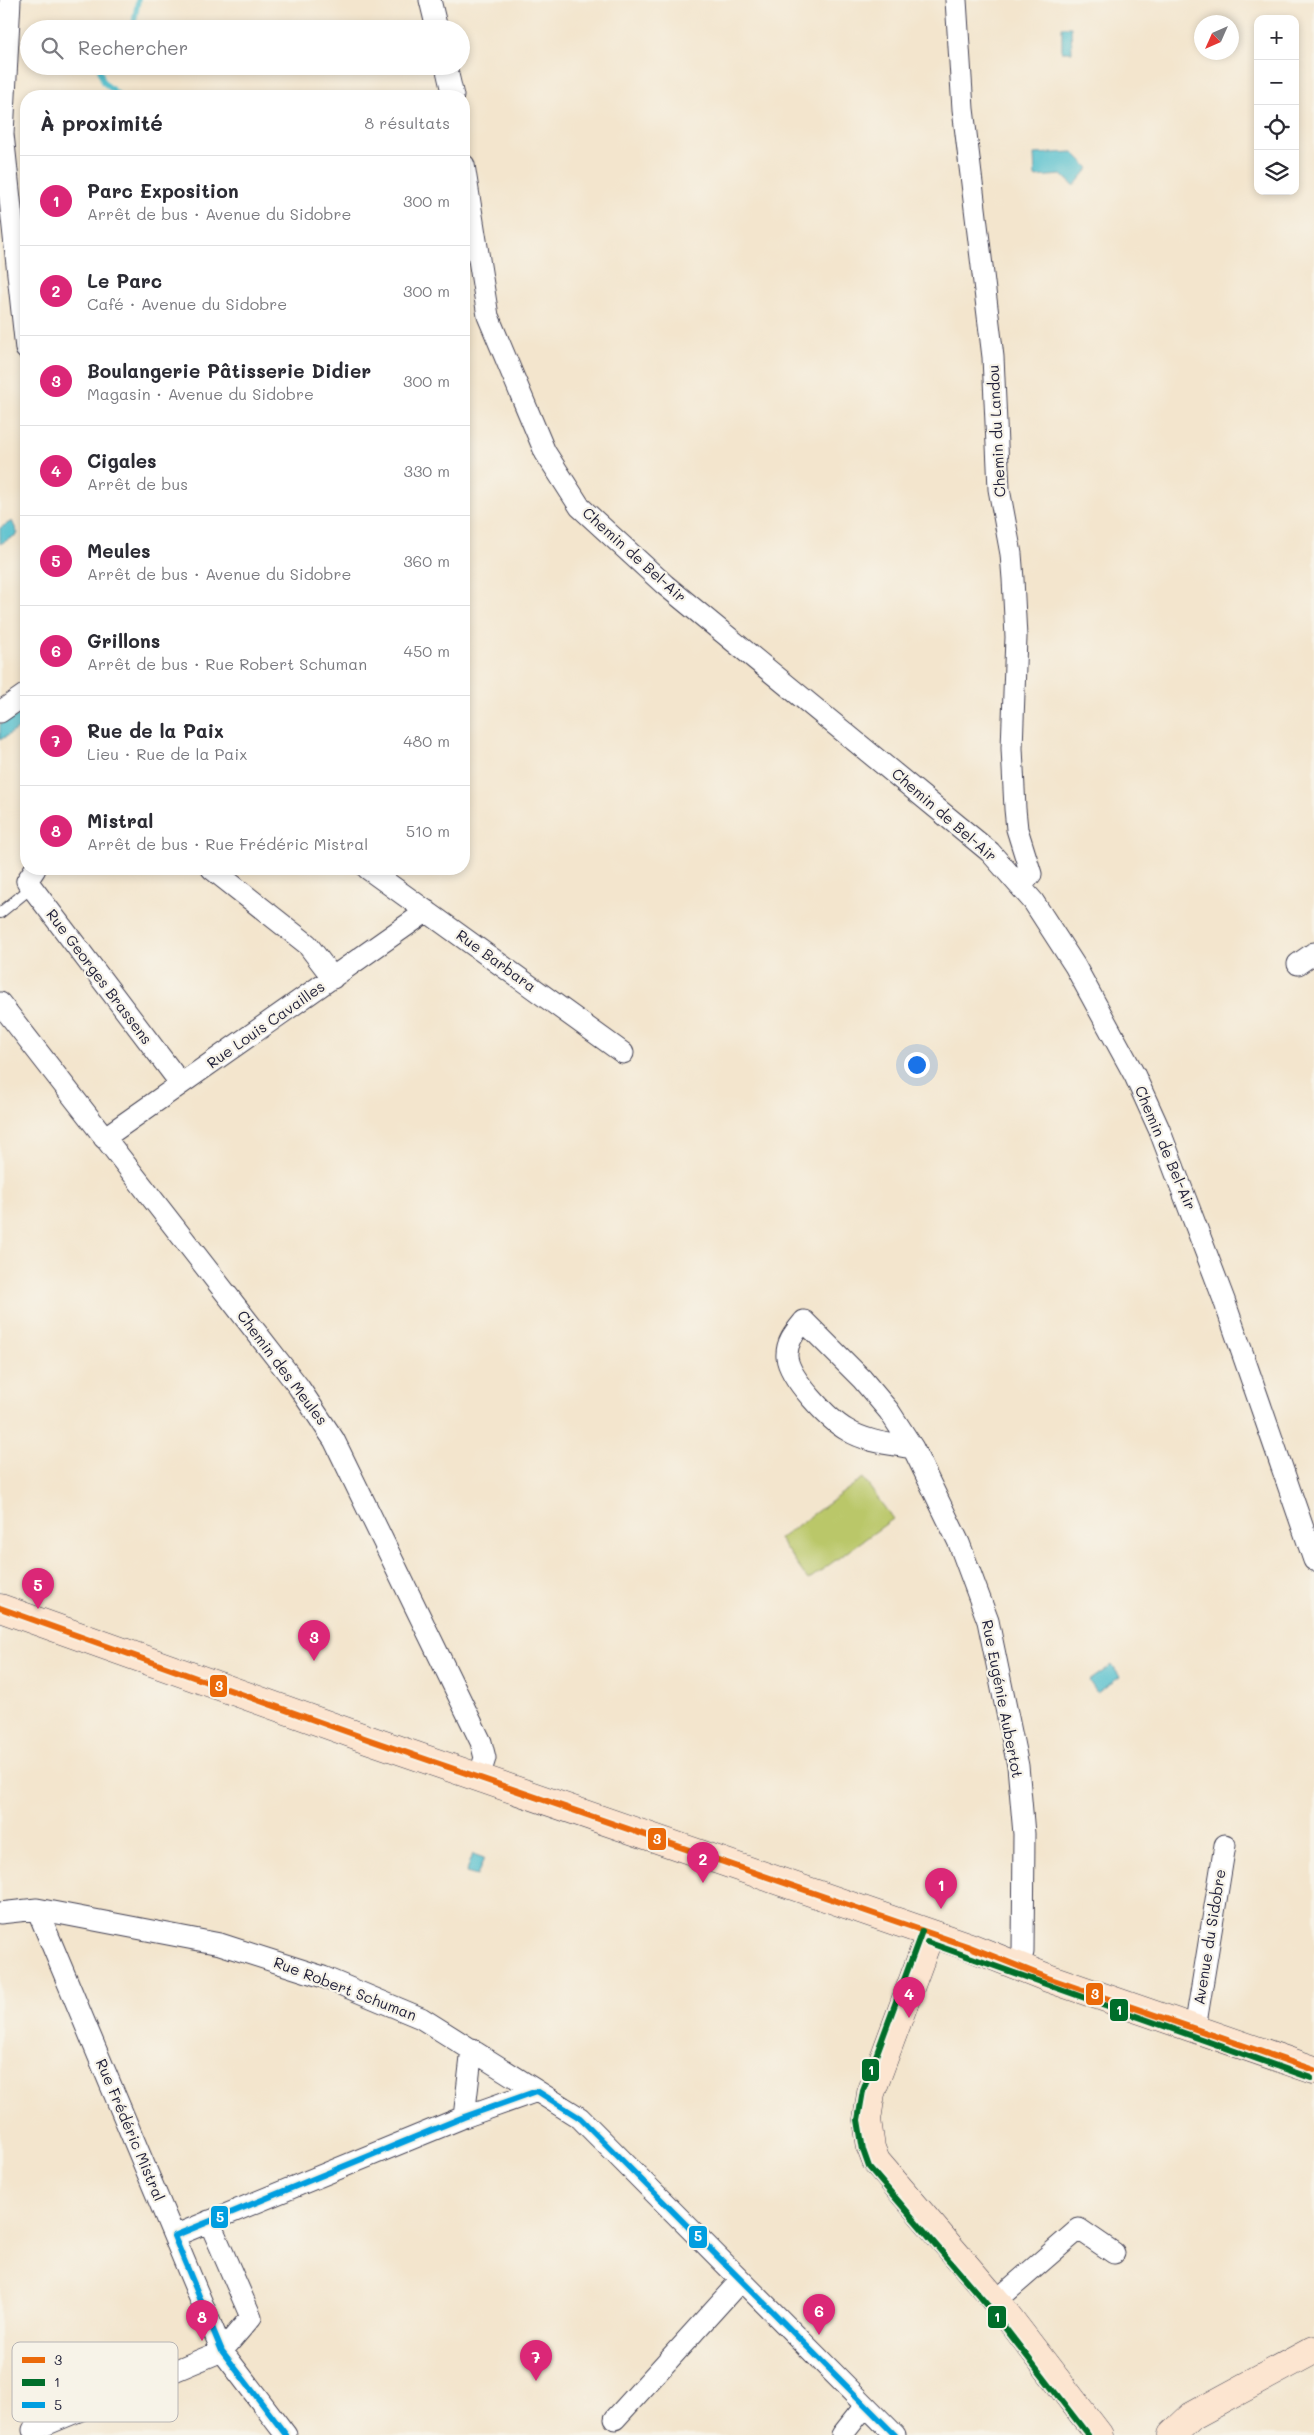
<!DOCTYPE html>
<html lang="fr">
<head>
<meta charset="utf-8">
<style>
	:root { --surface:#fff; --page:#f2f2f3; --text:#2b2b33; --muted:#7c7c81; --line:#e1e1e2; --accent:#db2777 }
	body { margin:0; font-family:Mali,sans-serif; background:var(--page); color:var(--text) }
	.controls { position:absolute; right:15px; top:15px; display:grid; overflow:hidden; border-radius:10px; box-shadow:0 2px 8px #0003 }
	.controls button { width:45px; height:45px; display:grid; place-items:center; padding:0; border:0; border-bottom:1px solid var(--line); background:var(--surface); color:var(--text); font:25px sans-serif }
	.compass { position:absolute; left:1194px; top:15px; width:45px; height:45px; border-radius:50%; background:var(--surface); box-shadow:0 2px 8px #0003; rotate:225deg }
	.you { position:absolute; left:916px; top:1064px; width:18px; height:18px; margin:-12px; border:4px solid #fff; border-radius:50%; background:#1a73e8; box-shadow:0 0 0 8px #1a73e833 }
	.badge { display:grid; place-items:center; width:32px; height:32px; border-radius:50%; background:var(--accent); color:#fff; font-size:16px; font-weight:700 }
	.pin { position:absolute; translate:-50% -41px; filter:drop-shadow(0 1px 2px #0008) }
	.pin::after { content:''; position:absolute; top:26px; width:18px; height:15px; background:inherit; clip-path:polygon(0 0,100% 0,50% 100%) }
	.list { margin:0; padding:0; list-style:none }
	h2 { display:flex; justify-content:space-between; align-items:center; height:65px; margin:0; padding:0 20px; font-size:21px }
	h2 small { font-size:16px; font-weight:400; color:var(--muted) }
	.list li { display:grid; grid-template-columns:32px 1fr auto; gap:15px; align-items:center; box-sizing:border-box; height:90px; padding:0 20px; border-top:1px solid var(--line) }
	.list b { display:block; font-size:19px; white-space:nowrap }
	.list p { margin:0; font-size:16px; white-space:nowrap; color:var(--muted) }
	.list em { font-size:16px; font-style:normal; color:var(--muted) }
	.icon { flex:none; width:28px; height:28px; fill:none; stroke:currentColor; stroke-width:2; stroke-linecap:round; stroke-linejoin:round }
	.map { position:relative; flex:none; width:1314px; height:2435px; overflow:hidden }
	.search { position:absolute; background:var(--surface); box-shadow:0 2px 8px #0003; left:20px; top:20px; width:450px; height:55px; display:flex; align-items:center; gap:12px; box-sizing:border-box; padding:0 18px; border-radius:28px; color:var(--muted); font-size:19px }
	.panel { position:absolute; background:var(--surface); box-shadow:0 2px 8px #0003; left:20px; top:90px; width:450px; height:785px; border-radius:20px }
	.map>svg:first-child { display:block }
</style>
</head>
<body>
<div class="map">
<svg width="1314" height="2435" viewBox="0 0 1314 2435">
	<rect width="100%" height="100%" fill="#f7f3e8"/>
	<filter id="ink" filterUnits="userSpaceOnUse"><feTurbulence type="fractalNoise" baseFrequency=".02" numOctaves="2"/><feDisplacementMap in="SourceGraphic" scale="10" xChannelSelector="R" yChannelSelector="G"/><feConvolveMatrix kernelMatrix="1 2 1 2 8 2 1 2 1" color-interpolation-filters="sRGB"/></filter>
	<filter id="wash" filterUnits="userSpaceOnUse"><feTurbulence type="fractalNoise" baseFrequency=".0096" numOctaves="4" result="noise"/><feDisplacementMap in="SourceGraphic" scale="20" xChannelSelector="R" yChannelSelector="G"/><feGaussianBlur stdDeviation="1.12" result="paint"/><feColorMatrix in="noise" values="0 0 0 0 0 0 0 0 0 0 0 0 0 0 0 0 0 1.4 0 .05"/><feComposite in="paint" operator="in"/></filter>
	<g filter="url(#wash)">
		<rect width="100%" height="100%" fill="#f3e5cd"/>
		<path fill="#bac769" stroke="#6e7452" d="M863,1478L893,1519L808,1580L779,1539Z"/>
		<path fill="#54c0ce" stroke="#3b7184" d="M1062,27H1071L1072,52H1062Z
			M1073,152L1089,168L1074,186L1062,175L1035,177L1034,154Z
			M12,521L18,534L0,544V528Z
			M26,712V724L0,740V724Z
			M1112,1665L1120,1677L1097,1693L1089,1681Z
			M473,1854L484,1858L477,1876L466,1873Z"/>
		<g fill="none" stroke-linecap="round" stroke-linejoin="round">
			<path stroke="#54c0ce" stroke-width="5.5" d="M133,29L138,0
				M99,66L103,82L120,96"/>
		</g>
	</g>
	<g filter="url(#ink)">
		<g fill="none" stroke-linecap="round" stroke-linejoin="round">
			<g stroke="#413f51" stroke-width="12">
				<path id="lane" d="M0,913L31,888"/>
			</g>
			<g stroke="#413f51" stroke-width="23">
				<path id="street" d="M10,0L3,134L26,349
					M430,0L437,29
					M956,0L963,109L993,357L999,489L1011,554L1013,579L1016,637L1012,748L1015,809L1017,829L1031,874L1021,886
					M446,66L453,96
					M464,165L488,316L545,452L580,507L665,585L990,852L1033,901L1075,966L1135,1076L1159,1129L1224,1300L1314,1560
					M0,712L26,694
					M35,869L27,881L181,1084
					M212,869L307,944L333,978
					M368,869L623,1053
					M1298,964L1314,953
					M0,1003L298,1386L334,1440L481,1742L485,1758L479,1777
					M104,1138L427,911
					M913,1448C891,1444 866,1442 847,1430C829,1420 789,1378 787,1357C786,1342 795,1332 804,1321L862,1379L889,1411L913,1448L959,1543L988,1621L1018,1766L1024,1834L1023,1952L1019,1965
					M37,1909L222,2351L286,2435
					M0,1913L37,1909L220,1944L323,1977L421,2018L580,2118L895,2435
					M1195,2029L1225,1845
					M464,2117L472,2049
					M174,2236L464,2117L537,2091
					M996,2301L1079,2229L1114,2253
					M615,2419L741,2280
					M33,2430L222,2351L251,2317L209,2221
					M842,2435L865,2406"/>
			</g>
			<g stroke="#413f51" stroke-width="29">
				<path id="secondary" d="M0,1608L370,1740L970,1947L1048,1978L1314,2070
					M930,1934L871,2093L867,2120L871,2148L876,2161L996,2301L1099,2435
					M1172,2435L1192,2416L1314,2350"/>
			</g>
			<use href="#lane" stroke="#fff" stroke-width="10"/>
			<use href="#street" stroke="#fff" stroke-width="21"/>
			<use href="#secondary" stroke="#fce5d0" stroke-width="28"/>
			<g stroke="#f7f3e8" stroke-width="10">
				<path id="bus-1" d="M0,1608L370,1740L970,1947L1048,1978L1314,2070"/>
			</g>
			<g stroke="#f7f3e8" stroke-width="10">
				<path id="bus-2" d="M922,1931L863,2091L858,2120L863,2150L869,2167L989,2307L1088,2435
					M927,1942L1311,2078"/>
			</g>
			<g stroke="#f7f3e8" stroke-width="10">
				<path id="bus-3" d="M286,2435L222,2351L174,2236L464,2117L537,2091L580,2118L895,2435"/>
			</g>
			<use href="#bus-1" stroke="#eb6909" stroke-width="6"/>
			<use href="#bus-2" stroke="#006e2b" stroke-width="6"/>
			<use href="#bus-3" stroke="#009ee0" stroke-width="6"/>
		</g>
	</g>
	<g text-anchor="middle" stroke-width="4.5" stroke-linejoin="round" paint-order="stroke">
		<g font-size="15" fill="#22223b" stroke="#f7f3e8">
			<text transform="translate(997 431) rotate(-93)" y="5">Chemin du Landou</text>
			<text transform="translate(634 555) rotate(42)" y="5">Chemin de Bel-Air</text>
			<text transform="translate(944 815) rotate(41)" y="5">Chemin de Bel-Air</text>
			<text transform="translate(496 961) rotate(36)" y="5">Rue Barbara</text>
			<text transform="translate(99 977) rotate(53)" y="5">Rue Georges Brassens</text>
			<text transform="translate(266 1025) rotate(-35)" y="5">Rue Louis Cavailles</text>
			<text transform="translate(1165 1148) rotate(67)" y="5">Chemin de Bel-Air</text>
			<text transform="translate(282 1368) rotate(53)" y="5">Chemin des Meules</text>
			<text transform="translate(1002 1699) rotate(79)" y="5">Rue Eugénie Aubertot</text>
			<text transform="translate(1210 1937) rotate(-81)" y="5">Avenue du Sidobre</text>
			<text transform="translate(345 1989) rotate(21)" y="5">Rue Robert Schuman</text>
			<text transform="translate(130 2130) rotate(67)" y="5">Rue Frédéric Mistral</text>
		</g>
	</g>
	<rect x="12" y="2342" width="166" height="80" rx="8" fill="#f7f3e8" stroke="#b7b4b4" stroke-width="1"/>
	<rect x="22" y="2357" width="23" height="6" fill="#eb6909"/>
	<rect x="22" y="2379" width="23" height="7" fill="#006e2b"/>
	<rect x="22" y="2402" width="23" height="6" fill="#009ee0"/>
	<g font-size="14" fill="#22223b">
		<text x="54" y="2365">3</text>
		<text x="54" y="2387">1</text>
		<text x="54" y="2410">5</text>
	</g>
	<g stroke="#f7f3e8" stroke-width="2">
		<rect x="209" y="1674" width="19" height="24" rx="5" fill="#eb6909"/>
		<rect x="647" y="1827" width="20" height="24" rx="5" fill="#eb6909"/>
		<rect x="1085" y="1982" width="19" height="24" rx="5" fill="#eb6909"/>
		<rect x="1109" y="1998" width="20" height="24" rx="5" fill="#006e2b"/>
		<rect x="861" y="2058" width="19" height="24" rx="5" fill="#006e2b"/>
		<rect x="210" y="2205" width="19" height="24" rx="5" fill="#009ee0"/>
		<rect x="688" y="2225" width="20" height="24" rx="5" fill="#009ee0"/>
		<rect x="987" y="2305" width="20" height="24" rx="5" fill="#006e2b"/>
	</g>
	<g font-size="14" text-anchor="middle" font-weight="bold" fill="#fff">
		<text x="219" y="1691">3</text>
		<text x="657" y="1844">3</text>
		<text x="1095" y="1999">3</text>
		<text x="1119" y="2015">1</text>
		<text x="871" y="2075">1</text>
		<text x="220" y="2222">5</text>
		<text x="698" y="2241">5</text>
		<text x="997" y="2322">1</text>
	</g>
</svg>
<div class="controls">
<button>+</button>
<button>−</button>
<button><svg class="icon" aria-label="locate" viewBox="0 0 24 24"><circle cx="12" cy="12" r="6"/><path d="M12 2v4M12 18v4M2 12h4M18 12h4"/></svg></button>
<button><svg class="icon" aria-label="layers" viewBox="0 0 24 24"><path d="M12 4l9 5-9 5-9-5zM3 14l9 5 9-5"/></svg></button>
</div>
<svg class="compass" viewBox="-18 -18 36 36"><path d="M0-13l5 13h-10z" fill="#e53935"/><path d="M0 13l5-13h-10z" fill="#7c7c81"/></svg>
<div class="you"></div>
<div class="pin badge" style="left:941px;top:1909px">1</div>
<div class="pin badge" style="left:703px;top:1883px">2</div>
<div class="pin badge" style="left:314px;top:1661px">3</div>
<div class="pin badge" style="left:909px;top:2018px">4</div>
<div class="pin badge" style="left:38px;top:1609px">5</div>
<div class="pin badge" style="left:819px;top:2335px">6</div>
<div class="pin badge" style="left:536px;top:2381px">7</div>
<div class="pin badge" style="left:202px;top:2341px">8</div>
<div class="search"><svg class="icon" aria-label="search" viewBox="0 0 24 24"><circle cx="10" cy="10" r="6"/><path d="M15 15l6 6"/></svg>Rechercher</div>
<section class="panel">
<h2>À proximité<small>8 résultats</small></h2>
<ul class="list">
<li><span class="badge">1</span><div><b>Parc Exposition</b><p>Arrêt de bus · Avenue du Sidobre</p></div><em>300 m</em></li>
<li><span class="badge">2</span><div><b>Le Parc</b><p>Café · Avenue du Sidobre</p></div><em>300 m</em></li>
<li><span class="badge">3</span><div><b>Boulangerie Pâtisserie Didier</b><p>Magasin · Avenue du Sidobre</p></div><em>300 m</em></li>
<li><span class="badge">4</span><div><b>Cigales</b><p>Arrêt de bus</p></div><em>330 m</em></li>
<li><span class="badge">5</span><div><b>Meules</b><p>Arrêt de bus · Avenue du Sidobre</p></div><em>360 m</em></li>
<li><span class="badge">6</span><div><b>Grillons</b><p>Arrêt de bus · Rue Robert Schuman</p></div><em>450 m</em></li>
<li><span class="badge">7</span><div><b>Rue de la Paix</b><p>Lieu · Rue de la Paix</p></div><em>480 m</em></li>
<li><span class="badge">8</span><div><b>Mistral</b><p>Arrêt de bus · Rue Frédéric Mistral</p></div><em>510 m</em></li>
</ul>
</section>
</div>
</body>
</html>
